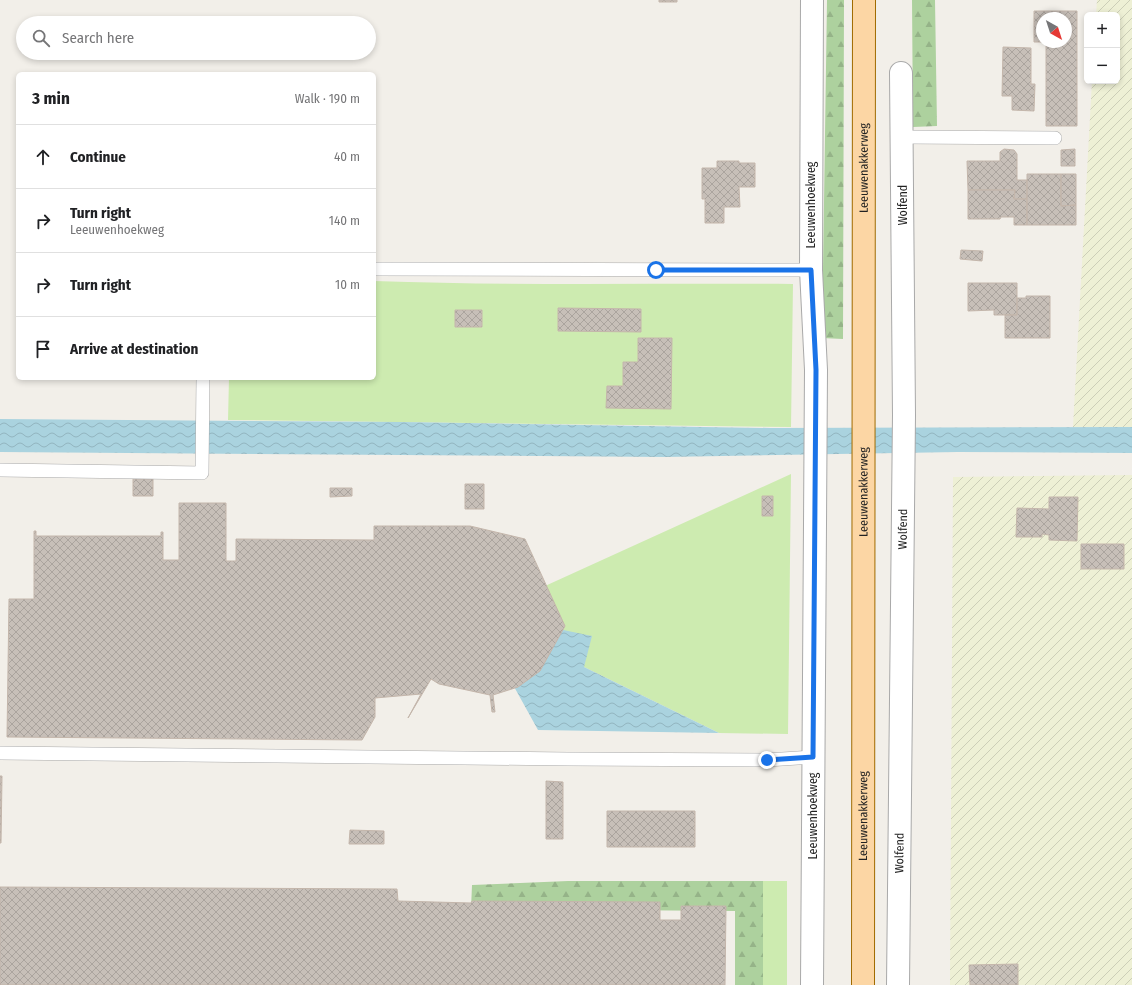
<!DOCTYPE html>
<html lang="en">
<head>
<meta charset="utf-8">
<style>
	:root { --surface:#fff; --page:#f2f2f2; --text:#202124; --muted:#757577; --line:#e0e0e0 }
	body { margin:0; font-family:"Fira Sans Condensed",sans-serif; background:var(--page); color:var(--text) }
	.controls { position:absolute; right:12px; top:12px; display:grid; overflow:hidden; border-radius:6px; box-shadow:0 2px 6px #0003 }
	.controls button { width:36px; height:36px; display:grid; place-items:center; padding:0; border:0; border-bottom:1px solid var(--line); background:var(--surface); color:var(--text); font:20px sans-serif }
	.compass { position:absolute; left:1036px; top:12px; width:36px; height:36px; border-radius:50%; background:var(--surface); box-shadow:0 2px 6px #0003; rotate:141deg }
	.stop { position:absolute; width:12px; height:12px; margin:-9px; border:3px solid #1a73e8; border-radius:50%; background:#fff }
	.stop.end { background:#1a73e8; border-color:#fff; box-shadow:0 1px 4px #0008 }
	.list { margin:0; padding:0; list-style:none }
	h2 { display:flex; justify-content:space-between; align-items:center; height:52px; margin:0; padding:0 16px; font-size:17px }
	h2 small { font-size:13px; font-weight:400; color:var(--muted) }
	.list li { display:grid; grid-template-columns:26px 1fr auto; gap:12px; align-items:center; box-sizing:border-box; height:64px; padding:0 16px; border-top:1px solid var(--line) }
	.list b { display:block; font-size:15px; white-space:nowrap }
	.list p { margin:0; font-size:13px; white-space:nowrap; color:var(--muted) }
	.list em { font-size:13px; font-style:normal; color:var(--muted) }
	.icon { flex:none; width:22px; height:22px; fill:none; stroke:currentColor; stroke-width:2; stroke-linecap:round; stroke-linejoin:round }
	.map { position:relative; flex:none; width:1132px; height:985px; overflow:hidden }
	.search { position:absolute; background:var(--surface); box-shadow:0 2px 6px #0003; left:16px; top:16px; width:360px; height:44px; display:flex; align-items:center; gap:10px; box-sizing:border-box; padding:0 14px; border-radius:22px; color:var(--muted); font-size:15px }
	.panel { position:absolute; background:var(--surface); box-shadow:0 2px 6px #0003; left:16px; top:72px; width:360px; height:308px; border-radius:6px }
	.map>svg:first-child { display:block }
</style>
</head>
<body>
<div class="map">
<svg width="1132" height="985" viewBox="0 0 1132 985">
	<defs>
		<pattern id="farmland-furrows" width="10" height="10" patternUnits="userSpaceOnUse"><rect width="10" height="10" fill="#eef0d5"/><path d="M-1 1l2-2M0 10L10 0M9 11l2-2" fill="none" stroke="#ccceb7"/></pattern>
		<pattern id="forest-firs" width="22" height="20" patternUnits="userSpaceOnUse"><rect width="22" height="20" fill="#add19e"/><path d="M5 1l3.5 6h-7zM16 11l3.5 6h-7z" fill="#95b388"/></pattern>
		<pattern id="water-waves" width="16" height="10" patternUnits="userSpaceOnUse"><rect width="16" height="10" fill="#aad3df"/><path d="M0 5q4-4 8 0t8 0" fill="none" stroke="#92b5bf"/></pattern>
		<pattern id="building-cross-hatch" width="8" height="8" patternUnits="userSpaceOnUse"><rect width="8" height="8" fill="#c7bfb8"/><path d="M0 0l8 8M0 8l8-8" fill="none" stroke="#aba49e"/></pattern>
	</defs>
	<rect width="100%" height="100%" fill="#f2efe9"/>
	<path fill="url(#farmland-furrows)" d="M1097,0H1132V427H1073L1092,81H1117V15H1096Z
		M1132,475V985H950L953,477Z"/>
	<path fill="#cdebb0" d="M374,281C514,286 653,283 793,284L791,427L228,420L229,378H374Z
		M791,474L788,734L719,733L584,667L549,627L545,586Z
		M763,881H787V985H763Z"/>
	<path fill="url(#forest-firs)" d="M827,0H844L843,339L822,338Z
		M912,0H935L937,126L913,127Z
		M568,881H763V985H735V911L471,909L472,885Z"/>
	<path fill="url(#water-waves)" d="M0,419L401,422L771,428L1132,427V453L958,452L665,457L0,452Z
		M549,627L592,636L584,667L719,733L538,730L512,683Z"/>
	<path fill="url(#building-cross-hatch)" stroke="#c4b6ab" d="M659,0H677V2H659Z
		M1034,11H1077V126H1046V42H1045H1066V18H1042V42H1034Z
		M1003,47L1031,48V84H1035L1034,111L1012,110V96H1002Z
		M1004,149L1014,150L1017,154V180H1027V199H1014L1015,190H968L967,161H1000V152Z
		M1075,149V166H1061V150Z
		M717,161H739V163H755V187H739L740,207H724V223H705V199H702V168H717Z
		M1027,174H1061V206L1076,205V225H1027Z
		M1061,174H1076V205L1061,206Z
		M968,190H1015L1014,199H1027V225H1014V217H1001L1000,219H968Z
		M961,250L983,251L982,261L960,259Z
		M968,283H1017V315H994V310L968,311Z
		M1026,296H1050V338H1005V315H1017V298H1026Z
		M558,308L641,309V332L558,331Z
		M455,310H482V327H455Z
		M638,338H672L671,409L606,408L607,386H623V362H638Z
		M133,479H153V496H133Z
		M465,484H484V509H465Z
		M330,488H352V496L330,497Z
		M762,496H773V516H762Z
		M1049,497H1078L1077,541L1049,540V535L1042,534V537H1016L1017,508L1049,509Z
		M179,503H226V561H236V539L374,540V526H470L525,539L565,626L540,671L518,687L493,695L495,712H492L490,695L439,684L431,679L408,718L421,694L375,698V717L362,740L7,737L9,599H34V531H36V536H161V532H163V560H179Z
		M1081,544H1124V569H1081Z
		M0,776H2L1,843H0Z
		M546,781L563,782V839H546Z
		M607,811H695V847H607Z
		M350,830L384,831V844H349Z
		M0,887L397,889L398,901L471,903L472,901L660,902V920H681V906H726L725,985H0Z
		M1018,964V985H970L969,965Z"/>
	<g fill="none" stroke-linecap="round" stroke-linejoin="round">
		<g stroke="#a9a9a9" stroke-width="14">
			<path id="lane" d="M902,137L1055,138
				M374,269L811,270
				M0,470L202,473L203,378
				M0,753L568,759L767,760L813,757"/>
		</g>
		<g stroke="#a9a9a9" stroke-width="24">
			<g id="street">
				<path d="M812,0L811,270L816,370L812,985"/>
				<path id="s1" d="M898,985L904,415L901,73"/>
			</g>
		</g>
		<g stroke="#a06b00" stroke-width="24">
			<g id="primary">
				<path id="s2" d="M863,985L864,0"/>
			</g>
		</g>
		<use href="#lane" stroke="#fff" stroke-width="13"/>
		<use href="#street" stroke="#fff" stroke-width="22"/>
		<use href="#primary" stroke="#fcd6a4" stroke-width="22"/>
	</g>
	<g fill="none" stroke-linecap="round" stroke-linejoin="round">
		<path stroke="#1a73e8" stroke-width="5" d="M656,270H811L816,370L813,757L767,760"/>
	</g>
	<g text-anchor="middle" stroke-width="3.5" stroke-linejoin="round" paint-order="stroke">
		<g font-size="12" fill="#222" stroke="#fff">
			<text dy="4" stroke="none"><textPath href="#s2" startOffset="817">Leeuwenakkerweg</textPath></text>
			<text transform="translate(811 205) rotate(-90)" y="4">Leeuwenhoekweg</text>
			<text transform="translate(903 205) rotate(-90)" y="4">Wolfend</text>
			<text dy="4" stroke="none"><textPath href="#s2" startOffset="493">Leeuwenakkerweg</textPath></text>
			<text dy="4" stroke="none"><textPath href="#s1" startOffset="456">Wolfend</textPath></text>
			<text transform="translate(813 816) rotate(-90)" y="4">Leeuwenhoekweg</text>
			<text dy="4" stroke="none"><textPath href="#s2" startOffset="169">Leeuwenakkerweg</textPath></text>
			<text dy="4" stroke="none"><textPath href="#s1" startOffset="132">Wolfend</textPath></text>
		</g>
	</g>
</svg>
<div class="controls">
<button>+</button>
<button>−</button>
</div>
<svg class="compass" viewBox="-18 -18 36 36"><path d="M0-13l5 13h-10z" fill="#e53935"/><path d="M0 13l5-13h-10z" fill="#757577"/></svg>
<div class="stop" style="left:656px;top:270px"></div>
<div class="stop end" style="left:767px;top:760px"></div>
<div class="search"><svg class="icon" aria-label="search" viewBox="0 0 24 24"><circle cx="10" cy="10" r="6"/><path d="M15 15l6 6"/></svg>Search here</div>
<section class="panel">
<h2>3 min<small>Walk · 190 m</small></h2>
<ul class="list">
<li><svg class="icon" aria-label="ahead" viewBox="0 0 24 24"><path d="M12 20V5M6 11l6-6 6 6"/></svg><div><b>Continue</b></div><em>40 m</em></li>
<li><svg class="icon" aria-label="right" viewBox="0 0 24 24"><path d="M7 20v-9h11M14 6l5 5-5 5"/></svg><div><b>Turn right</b><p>Leeuwenhoekweg</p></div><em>140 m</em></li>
<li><svg class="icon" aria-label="right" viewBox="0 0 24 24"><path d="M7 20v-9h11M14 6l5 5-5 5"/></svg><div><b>Turn right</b></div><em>10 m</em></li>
<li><svg class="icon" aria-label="arrive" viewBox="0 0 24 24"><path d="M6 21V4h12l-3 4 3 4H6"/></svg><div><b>Arrive at destination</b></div></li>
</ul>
</section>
</div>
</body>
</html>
